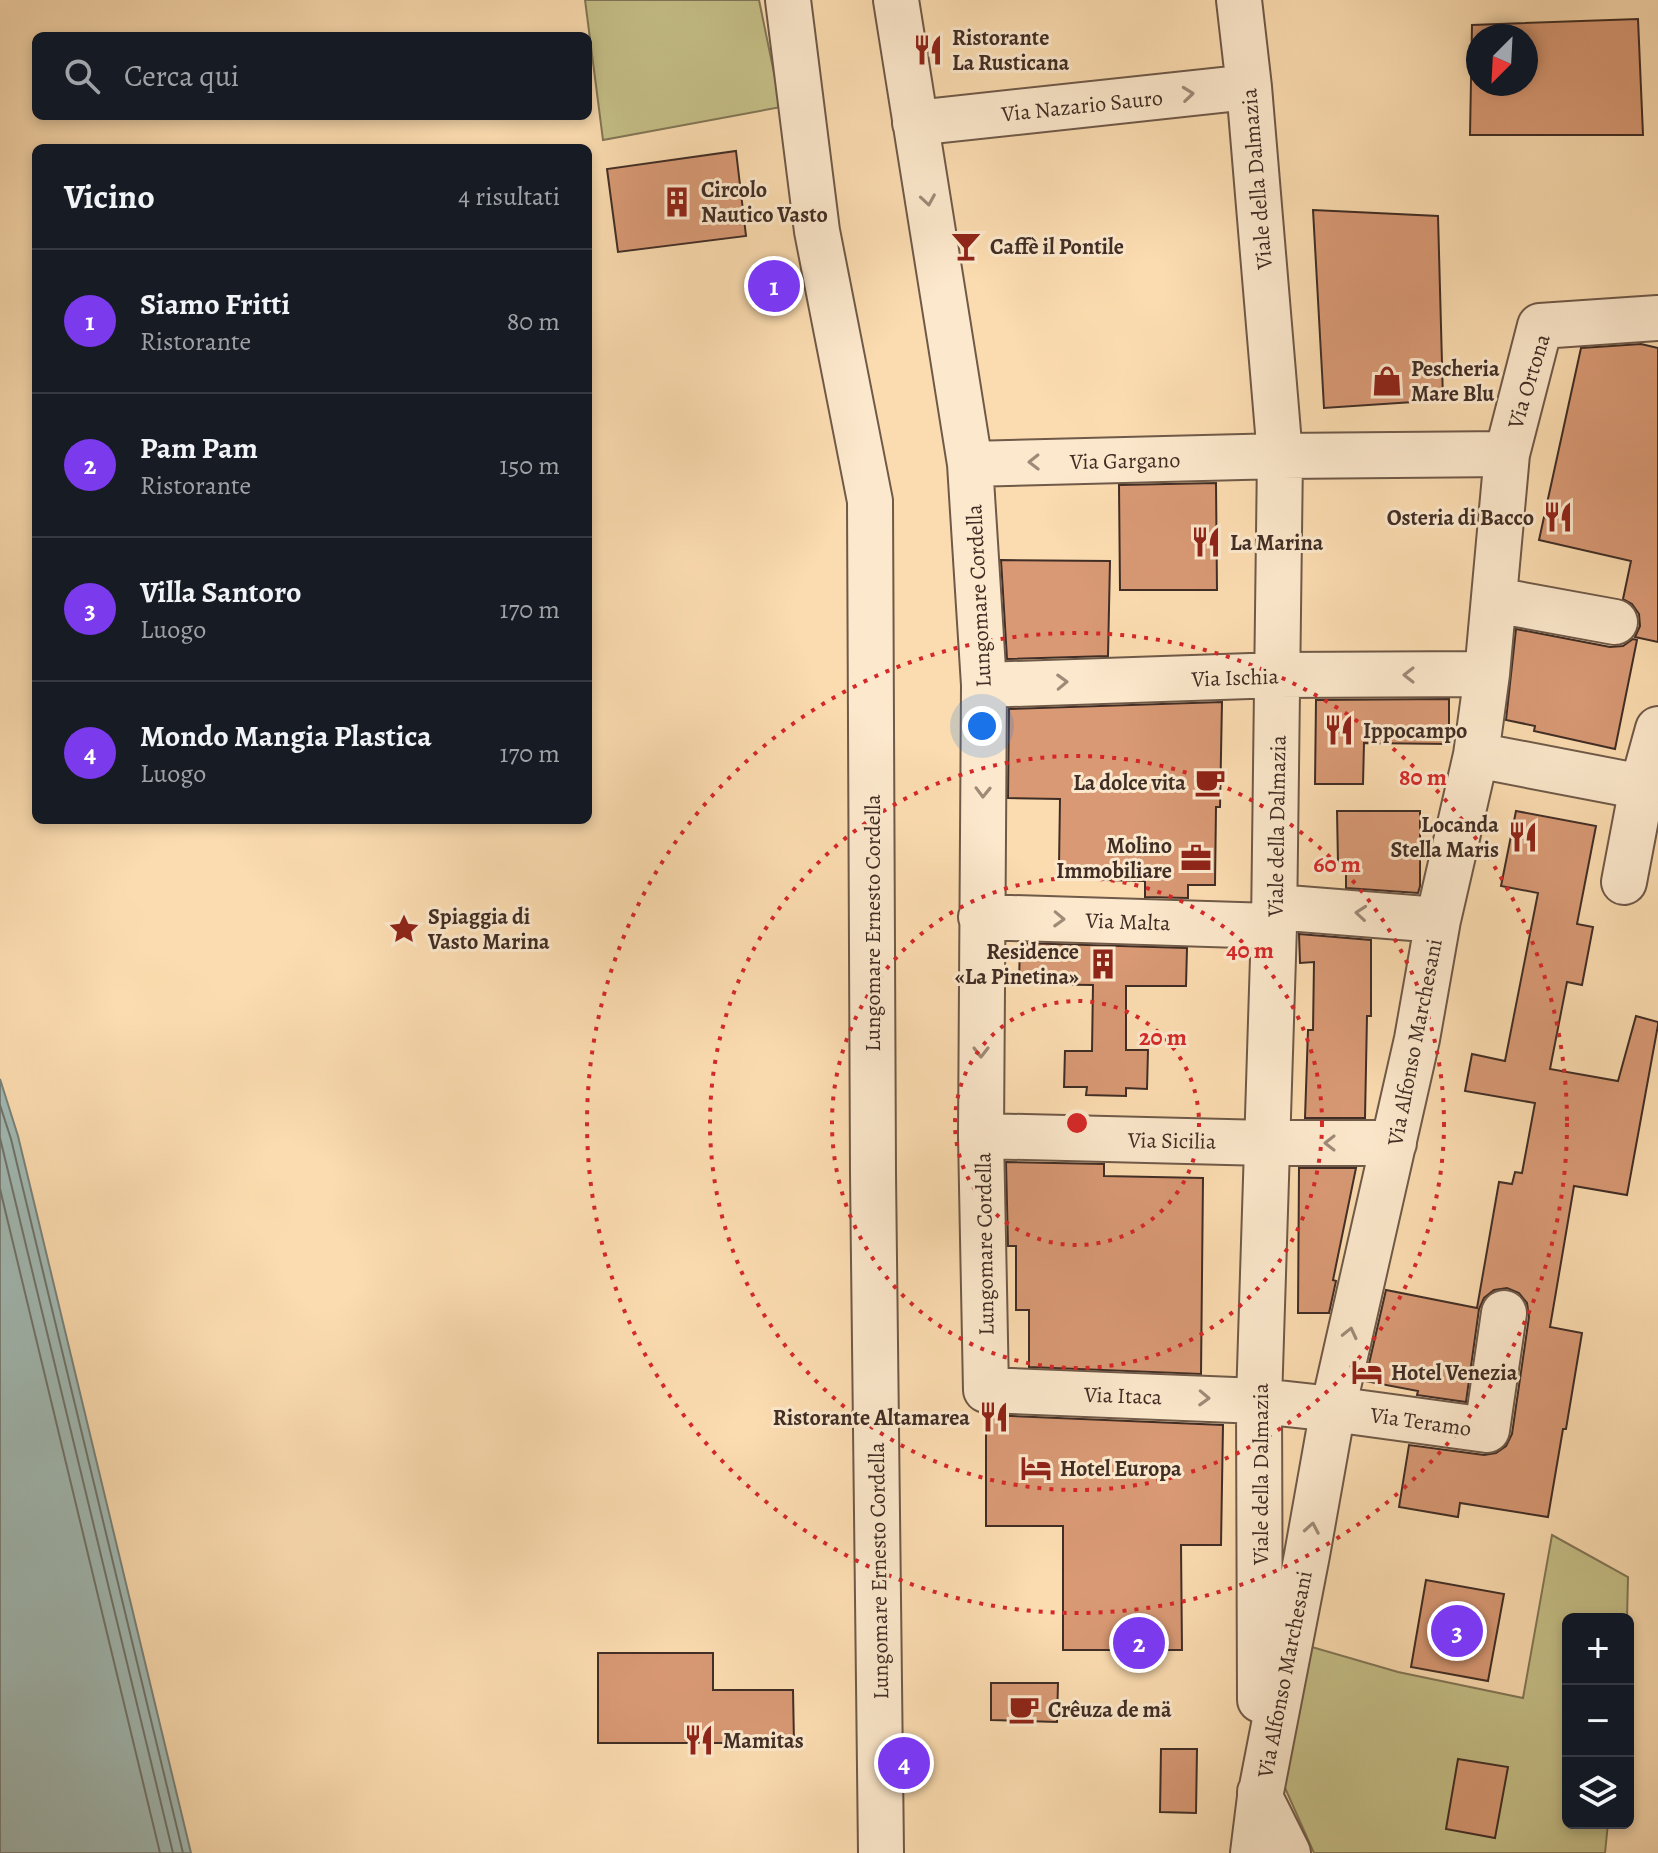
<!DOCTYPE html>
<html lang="it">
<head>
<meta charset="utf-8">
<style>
	:root { --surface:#171b24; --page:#242831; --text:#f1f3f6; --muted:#9ea1a6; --line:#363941; --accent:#7c3aed }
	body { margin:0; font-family:Alegreya,serif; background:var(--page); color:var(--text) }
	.controls { position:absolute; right:24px; bottom:24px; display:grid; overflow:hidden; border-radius:12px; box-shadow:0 4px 12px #0003 }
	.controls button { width:72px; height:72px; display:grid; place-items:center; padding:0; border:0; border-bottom:2px solid var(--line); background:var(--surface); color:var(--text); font:40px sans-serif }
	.compass { position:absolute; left:1466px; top:24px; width:72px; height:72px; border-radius:50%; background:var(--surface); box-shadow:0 4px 12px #0003; rotate:204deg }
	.you { position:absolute; left:982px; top:726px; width:28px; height:28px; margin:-20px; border:6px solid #fff; border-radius:50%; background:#1a73e8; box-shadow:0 0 0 12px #1a73e833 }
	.badge { display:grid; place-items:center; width:52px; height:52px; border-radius:50%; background:var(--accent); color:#fff; font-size:26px; font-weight:700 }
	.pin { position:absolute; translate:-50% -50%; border:4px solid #fff; box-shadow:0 2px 8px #0006 }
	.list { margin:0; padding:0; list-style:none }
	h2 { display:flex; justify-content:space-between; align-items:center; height:104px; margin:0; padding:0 32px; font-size:34px }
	h2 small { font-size:26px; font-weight:400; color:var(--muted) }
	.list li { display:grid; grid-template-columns:52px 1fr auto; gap:24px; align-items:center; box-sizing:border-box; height:144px; padding:0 32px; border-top:2px solid var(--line) }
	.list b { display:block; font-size:30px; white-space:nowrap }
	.list p { margin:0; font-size:26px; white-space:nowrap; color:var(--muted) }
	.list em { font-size:26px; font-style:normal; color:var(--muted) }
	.icon { flex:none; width:44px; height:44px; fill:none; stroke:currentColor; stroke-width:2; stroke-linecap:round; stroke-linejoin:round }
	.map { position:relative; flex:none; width:1658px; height:1853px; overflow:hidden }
	.search { position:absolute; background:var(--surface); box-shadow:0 4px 12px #0003; left:32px; top:32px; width:560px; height:88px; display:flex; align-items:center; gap:20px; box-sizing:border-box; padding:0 28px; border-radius:12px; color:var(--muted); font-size:30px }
	.panel { position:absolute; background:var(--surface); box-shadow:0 4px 12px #0003; left:32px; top:144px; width:560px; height:680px; border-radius:12px }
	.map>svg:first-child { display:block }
</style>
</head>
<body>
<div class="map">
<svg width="1658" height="1853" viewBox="0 0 1658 1853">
	<rect width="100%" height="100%" fill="#fbdcb0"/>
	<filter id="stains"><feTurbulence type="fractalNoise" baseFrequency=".0025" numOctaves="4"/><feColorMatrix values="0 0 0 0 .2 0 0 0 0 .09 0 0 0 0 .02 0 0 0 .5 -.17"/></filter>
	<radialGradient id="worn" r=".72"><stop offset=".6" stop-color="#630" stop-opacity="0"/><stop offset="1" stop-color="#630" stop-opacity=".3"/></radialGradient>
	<path fill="#c5bf87" stroke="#827656" stroke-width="2" d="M585,0H759L781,107L603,140Z
		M1552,1535L1628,1577L1627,1619H1568V1823H1608L1605,1853H1314L1278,1772L1305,1645L1398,1672L1523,1698Z"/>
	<path fill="#a1bab4" stroke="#7a827b" stroke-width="2" d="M0,1079L18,1136L191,1853H0Z"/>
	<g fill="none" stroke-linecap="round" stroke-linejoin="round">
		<path stroke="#70746c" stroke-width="2" d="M0,1105L11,1139L183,1853
			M0,1138L173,1853
			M0,1189L160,1853"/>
	</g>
	<path fill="#d89974" stroke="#402d25" stroke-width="2" fill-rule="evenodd" d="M1638,19L1643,135H1470L1472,25ZM1478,36H1526V84H1478Z
		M736,151L746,236L618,252L607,169Z
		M1313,210L1438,216L1443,400L1324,408Z
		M1641,344L1658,348V642L1635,637L1640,626L1639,614L1632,604L1623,599L1631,561L1539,540L1581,348Z
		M1216,483L1217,590H1120L1119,485Z
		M1001,560L1110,561L1108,656L1007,659Z
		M1516,629L1610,647L1623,646L1633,639L1637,640L1615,749L1534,731L1535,726L1506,720Z
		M1449,699V744L1364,743L1363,784H1315L1316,700Z
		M1222,702L1220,807H1216L1215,885H1188V898L1145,897V881L1066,879V867L1059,866L1060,799L1008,798L1009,709Z
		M1337,811H1420V886L1418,893L1346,888V862L1338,863Z
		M1516,811L1596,826L1577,924L1593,927L1582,985L1567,982L1550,1069L1618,1081L1636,1016L1658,1022V1025L1627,1195L1574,1186L1550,1327L1582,1333L1566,1429H1563L1548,1517L1460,1503L1458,1517L1399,1507L1409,1445L1484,1455L1496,1453L1506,1446L1512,1434L1529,1317L1527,1303L1519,1293L1507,1288L1494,1290L1484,1298L1479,1309L1466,1402L1417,1395L1418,1391L1365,1381L1386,1290L1477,1308L1499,1182L1512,1184L1515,1172L1522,1173L1535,1103L1465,1091L1472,1054L1505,1061L1538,893L1501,886Z
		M1299,934L1371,940V1016H1367L1365,1118H1305L1308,1030H1313L1314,962L1300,963Z
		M1020,943L1187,948L1186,986H1126V1050H1148L1147,1089L1126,1088V1096L1086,1095L1087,1087H1064L1065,1051H1092L1093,985L1019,984Z
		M1006,1162L1104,1164V1176L1203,1178L1201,1374L1029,1367V1310H1016V1246H1008Z
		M1299,1168H1356L1333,1280L1336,1281L1329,1313H1298Z
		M986,1415L1223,1425L1221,1545H1181L1182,1650H1063V1526H986Z
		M1426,1580L1504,1594L1488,1681L1411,1667Z
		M598,1653H713V1690H793L794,1743H598Z
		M991,1683H1058L1057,1722L991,1720Z
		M1161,1749H1197L1196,1813L1160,1812Z
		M1458,1759L1508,1767L1495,1838L1446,1829Z"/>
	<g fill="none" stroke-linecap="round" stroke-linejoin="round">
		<g stroke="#6f5948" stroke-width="48">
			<path id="minor" d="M788,0L817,231L870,501L873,1174L881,1853
				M896,0L970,464L984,685L981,1136L986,1390L1259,1401L1333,1409L1487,1430L1504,1313
				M1239,0L1249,87L1280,456L1274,926L1259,1401L1260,1700
				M915,123L1249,87
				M1507,454L1540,326L1658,318
				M970,464L1280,456L1507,454L1487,674L1476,755L1438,920L1417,1039L1333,1409L1307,1555L1260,1797L1253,1853
				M1495,600L1615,622
				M984,685L1277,675L1487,674
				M1476,755L1642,787L1624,882
				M1642,787L1658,729
				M1275,907L1438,920
				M981,917L1274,926
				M981,1136L1267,1143H1394
				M1260,1792V1797L1288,1853"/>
		</g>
		<use href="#minor" stroke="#fce8cc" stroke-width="44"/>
	</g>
	<defs><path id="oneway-chevron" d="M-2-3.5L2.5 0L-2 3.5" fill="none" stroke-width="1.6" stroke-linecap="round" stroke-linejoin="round" transform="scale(2)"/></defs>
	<g stroke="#9e8a78">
		<use href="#oneway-chevron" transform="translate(1188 94) rotate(-6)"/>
		<use href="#oneway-chevron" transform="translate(928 200) rotate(81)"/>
		<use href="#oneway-chevron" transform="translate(1034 462) rotate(179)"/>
		<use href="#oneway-chevron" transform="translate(1409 675) rotate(180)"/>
		<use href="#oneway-chevron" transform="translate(1062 682) rotate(-2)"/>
		<use href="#oneway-chevron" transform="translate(983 792) rotate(91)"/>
		<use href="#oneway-chevron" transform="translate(1361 913) rotate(-175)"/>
		<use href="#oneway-chevron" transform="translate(1059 919) rotate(2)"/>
		<use href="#oneway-chevron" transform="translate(981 1052) rotate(90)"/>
		<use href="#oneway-chevron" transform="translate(1330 1143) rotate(-180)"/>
		<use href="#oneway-chevron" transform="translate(1350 1333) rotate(-77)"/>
		<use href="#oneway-chevron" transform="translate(1204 1398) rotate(2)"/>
		<use href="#oneway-chevron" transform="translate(1312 1528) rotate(-80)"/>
	</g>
	<g fill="none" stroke="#d62828" stroke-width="4" stroke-dasharray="4 8">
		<circle cx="1077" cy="1123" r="122"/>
		<circle cx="1077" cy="1123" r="245"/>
		<circle cx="1077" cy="1123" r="367"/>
		<circle cx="1077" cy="1123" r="490"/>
	</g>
	<defs>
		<g id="restaurant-bare" transform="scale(2.4)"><path d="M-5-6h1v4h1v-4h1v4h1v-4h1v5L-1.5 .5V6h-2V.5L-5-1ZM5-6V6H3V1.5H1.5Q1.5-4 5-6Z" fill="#8f2418" stroke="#fce8cc" stroke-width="2.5" paint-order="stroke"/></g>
		<g id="building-bare" transform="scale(2.4)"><path d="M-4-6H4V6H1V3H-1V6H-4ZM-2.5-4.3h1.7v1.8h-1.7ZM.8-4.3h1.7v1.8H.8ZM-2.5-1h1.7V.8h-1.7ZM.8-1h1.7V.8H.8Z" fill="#8f2418" stroke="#fce8cc" stroke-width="2.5" paint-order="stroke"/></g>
		<g id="bar-bare" transform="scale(2.4)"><path d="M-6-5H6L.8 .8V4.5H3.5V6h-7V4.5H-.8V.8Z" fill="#8f2418" stroke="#fce8cc" stroke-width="2.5" paint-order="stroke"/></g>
		<g id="shop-bare" transform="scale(2.4)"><path d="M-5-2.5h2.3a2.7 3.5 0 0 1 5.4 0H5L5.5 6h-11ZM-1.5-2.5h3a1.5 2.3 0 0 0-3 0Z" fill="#8f2418" stroke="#fce8cc" stroke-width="2.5" paint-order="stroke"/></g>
		<g id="cafe-bare" transform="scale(2.4)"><path d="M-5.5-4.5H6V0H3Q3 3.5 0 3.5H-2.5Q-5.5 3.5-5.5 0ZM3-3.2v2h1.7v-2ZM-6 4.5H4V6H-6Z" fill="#8f2418" stroke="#fce8cc" stroke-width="2.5" paint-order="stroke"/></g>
		<g id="office-bare" transform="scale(2.4)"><path d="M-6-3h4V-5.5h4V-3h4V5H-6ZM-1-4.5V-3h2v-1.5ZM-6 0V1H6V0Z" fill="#8f2418" stroke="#fce8cc" stroke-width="2.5" paint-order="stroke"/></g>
		<g id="sight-bare" transform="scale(2.4)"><path d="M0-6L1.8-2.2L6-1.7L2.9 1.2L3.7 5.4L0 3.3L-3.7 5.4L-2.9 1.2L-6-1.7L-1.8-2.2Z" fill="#8f2418" stroke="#fce8cc" stroke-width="2.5" paint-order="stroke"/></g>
		<g id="hotel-bare" transform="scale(2.4)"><path d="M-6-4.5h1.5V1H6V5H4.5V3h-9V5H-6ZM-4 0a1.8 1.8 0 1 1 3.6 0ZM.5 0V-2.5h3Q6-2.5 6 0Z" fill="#8f2418" stroke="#fce8cc" stroke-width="2.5" paint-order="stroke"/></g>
	</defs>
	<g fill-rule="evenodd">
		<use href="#restaurant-bare" x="928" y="50"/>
		<use href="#building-bare" x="677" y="202"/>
		<use href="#bar-bare" x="966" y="246"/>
		<use href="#shop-bare" x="1387" y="381"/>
		<use href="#restaurant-bare" x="1558" y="517"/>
		<use href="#restaurant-bare" x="1206" y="542"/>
		<use href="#restaurant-bare" x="1339" y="730"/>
		<use href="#cafe-bare" x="1210" y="782"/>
		<use href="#restaurant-bare" x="1523" y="837"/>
		<use href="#office-bare" x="1196" y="858"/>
		<use href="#sight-bare" x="404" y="929"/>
		<use href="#building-bare" x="1103" y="964"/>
		<use href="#hotel-bare" x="1367" y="1372"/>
		<use href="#restaurant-bare" x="994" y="1417"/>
		<use href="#hotel-bare" x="1036" y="1468"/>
		<use href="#cafe-bare" x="1024" y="1709"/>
		<use href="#restaurant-bare" x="699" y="1740"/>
	</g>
	<g text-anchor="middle" stroke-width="6" stroke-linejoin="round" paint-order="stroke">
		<g font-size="22" font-weight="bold" fill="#402d25" stroke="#fce8cc" text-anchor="start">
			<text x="952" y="45">Ristorante<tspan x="952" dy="25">La Rusticana</tspan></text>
			<text x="701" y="197">Circolo<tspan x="701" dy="25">Nautico Vasto</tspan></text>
			<text x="990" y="254">Caffè il Pontile</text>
			<text x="1411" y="376">Pescheria<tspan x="1411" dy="25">Mare Blu</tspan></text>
			<text x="1534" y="525" text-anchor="end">Osteria di Bacco</text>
			<text x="1230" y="550">La Marina</text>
			<text x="1363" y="738">Ippocampo</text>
			<text x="1186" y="790" text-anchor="end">La dolce vita</text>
			<text x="1499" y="832" text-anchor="end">Locanda<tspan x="1499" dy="25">Stella Maris</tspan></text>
			<text x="1172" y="853" text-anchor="end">Molino<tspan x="1172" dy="25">Immobiliare</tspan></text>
			<text x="428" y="924">Spiaggia di<tspan x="428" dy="25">Vasto Marina</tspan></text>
			<text x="1079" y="959" text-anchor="end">Residence<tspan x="1079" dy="25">«La Pinetina»</tspan></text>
			<text x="1391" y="1380">Hotel Venezia</text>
			<text x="970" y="1425" text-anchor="end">Ristorante Altamarea</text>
			<text x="1060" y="1476">Hotel Europa</text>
			<text x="1048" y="1717">Crêuza de mä</text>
			<text x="723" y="1748">Mamitas</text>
		</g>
		<g font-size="22" fill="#402d25" stroke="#fce8cc">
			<text transform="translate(1082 105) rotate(-6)" y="8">Via Nazario Sauro</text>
			<text transform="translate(1256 179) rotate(-95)" y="8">Viale della Dalmazia</text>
			<text transform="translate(1528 381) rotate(-73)" y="8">Via Ortona</text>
			<text transform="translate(1125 460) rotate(-1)" y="8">Via Gargano</text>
			<text transform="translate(978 596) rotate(-93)" y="8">Lungomare Cordella</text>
			<text transform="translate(1235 677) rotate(-2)" y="8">Via Ischia</text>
			<text transform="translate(1276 826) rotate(-89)" y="8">Viale della Dalmazia</text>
			<text transform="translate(1128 921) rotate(2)" y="8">Via Malta</text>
			<text transform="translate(872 923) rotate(-90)" y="8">Lungomare Ernesto Cordella</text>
			<text transform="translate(1414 1042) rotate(-79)" y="8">Via Alfonso Marchesani</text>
			<text transform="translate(1172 1140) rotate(1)" y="8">Via Sicilia</text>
			<text transform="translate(984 1244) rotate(-91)" y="8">Lungomare Cordella</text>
			<text transform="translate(1123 1395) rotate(2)" y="8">Via Itaca</text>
			<text transform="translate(1421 1421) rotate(8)" y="8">Via Teramo</text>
			<text transform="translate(1260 1474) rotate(-90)" y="8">Viale della Dalmazia</text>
			<text transform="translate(878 1571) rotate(-91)" y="8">Lungomare Ernesto Cordella</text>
			<text transform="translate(1284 1674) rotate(-79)" y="8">Via Alfonso Marchesani</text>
		</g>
	</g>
	<circle cx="1077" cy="1123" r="12" fill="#d62828" stroke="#fce8cc" stroke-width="4"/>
	<g font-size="24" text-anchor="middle" font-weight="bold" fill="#d62828" stroke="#fce8cc" stroke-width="6" stroke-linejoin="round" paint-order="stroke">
		<text x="1423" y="785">80 m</text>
		<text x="1337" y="872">60 m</text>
		<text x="1250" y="958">40 m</text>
		<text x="1163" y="1045">20 m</text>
	</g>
	<rect width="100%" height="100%" filter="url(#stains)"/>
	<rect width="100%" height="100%" fill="url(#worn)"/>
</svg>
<div class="controls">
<button>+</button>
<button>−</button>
<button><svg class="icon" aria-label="layers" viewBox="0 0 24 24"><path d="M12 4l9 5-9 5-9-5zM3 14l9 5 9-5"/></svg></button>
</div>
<svg class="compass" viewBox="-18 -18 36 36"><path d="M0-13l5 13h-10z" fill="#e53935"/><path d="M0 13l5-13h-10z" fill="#9ea1a6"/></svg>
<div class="you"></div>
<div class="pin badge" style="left:774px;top:286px">1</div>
<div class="pin badge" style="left:1139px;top:1643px">2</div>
<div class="pin badge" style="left:1457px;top:1631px">3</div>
<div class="pin badge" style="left:904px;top:1763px">4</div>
<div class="search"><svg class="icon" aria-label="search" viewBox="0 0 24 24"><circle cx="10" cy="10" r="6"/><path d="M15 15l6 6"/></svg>Cerca qui</div>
<section class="panel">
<h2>Vicino<small>4 risultati</small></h2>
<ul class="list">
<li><span class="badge">1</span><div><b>Siamo Fritti</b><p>Ristorante</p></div><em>80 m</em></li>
<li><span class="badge">2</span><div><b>Pam Pam</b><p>Ristorante</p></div><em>150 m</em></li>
<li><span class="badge">3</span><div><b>Villa Santoro</b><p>Luogo</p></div><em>170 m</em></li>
<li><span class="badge">4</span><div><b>Mondo Mangia Plastica</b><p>Luogo</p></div><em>170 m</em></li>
</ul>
</section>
</div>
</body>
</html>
